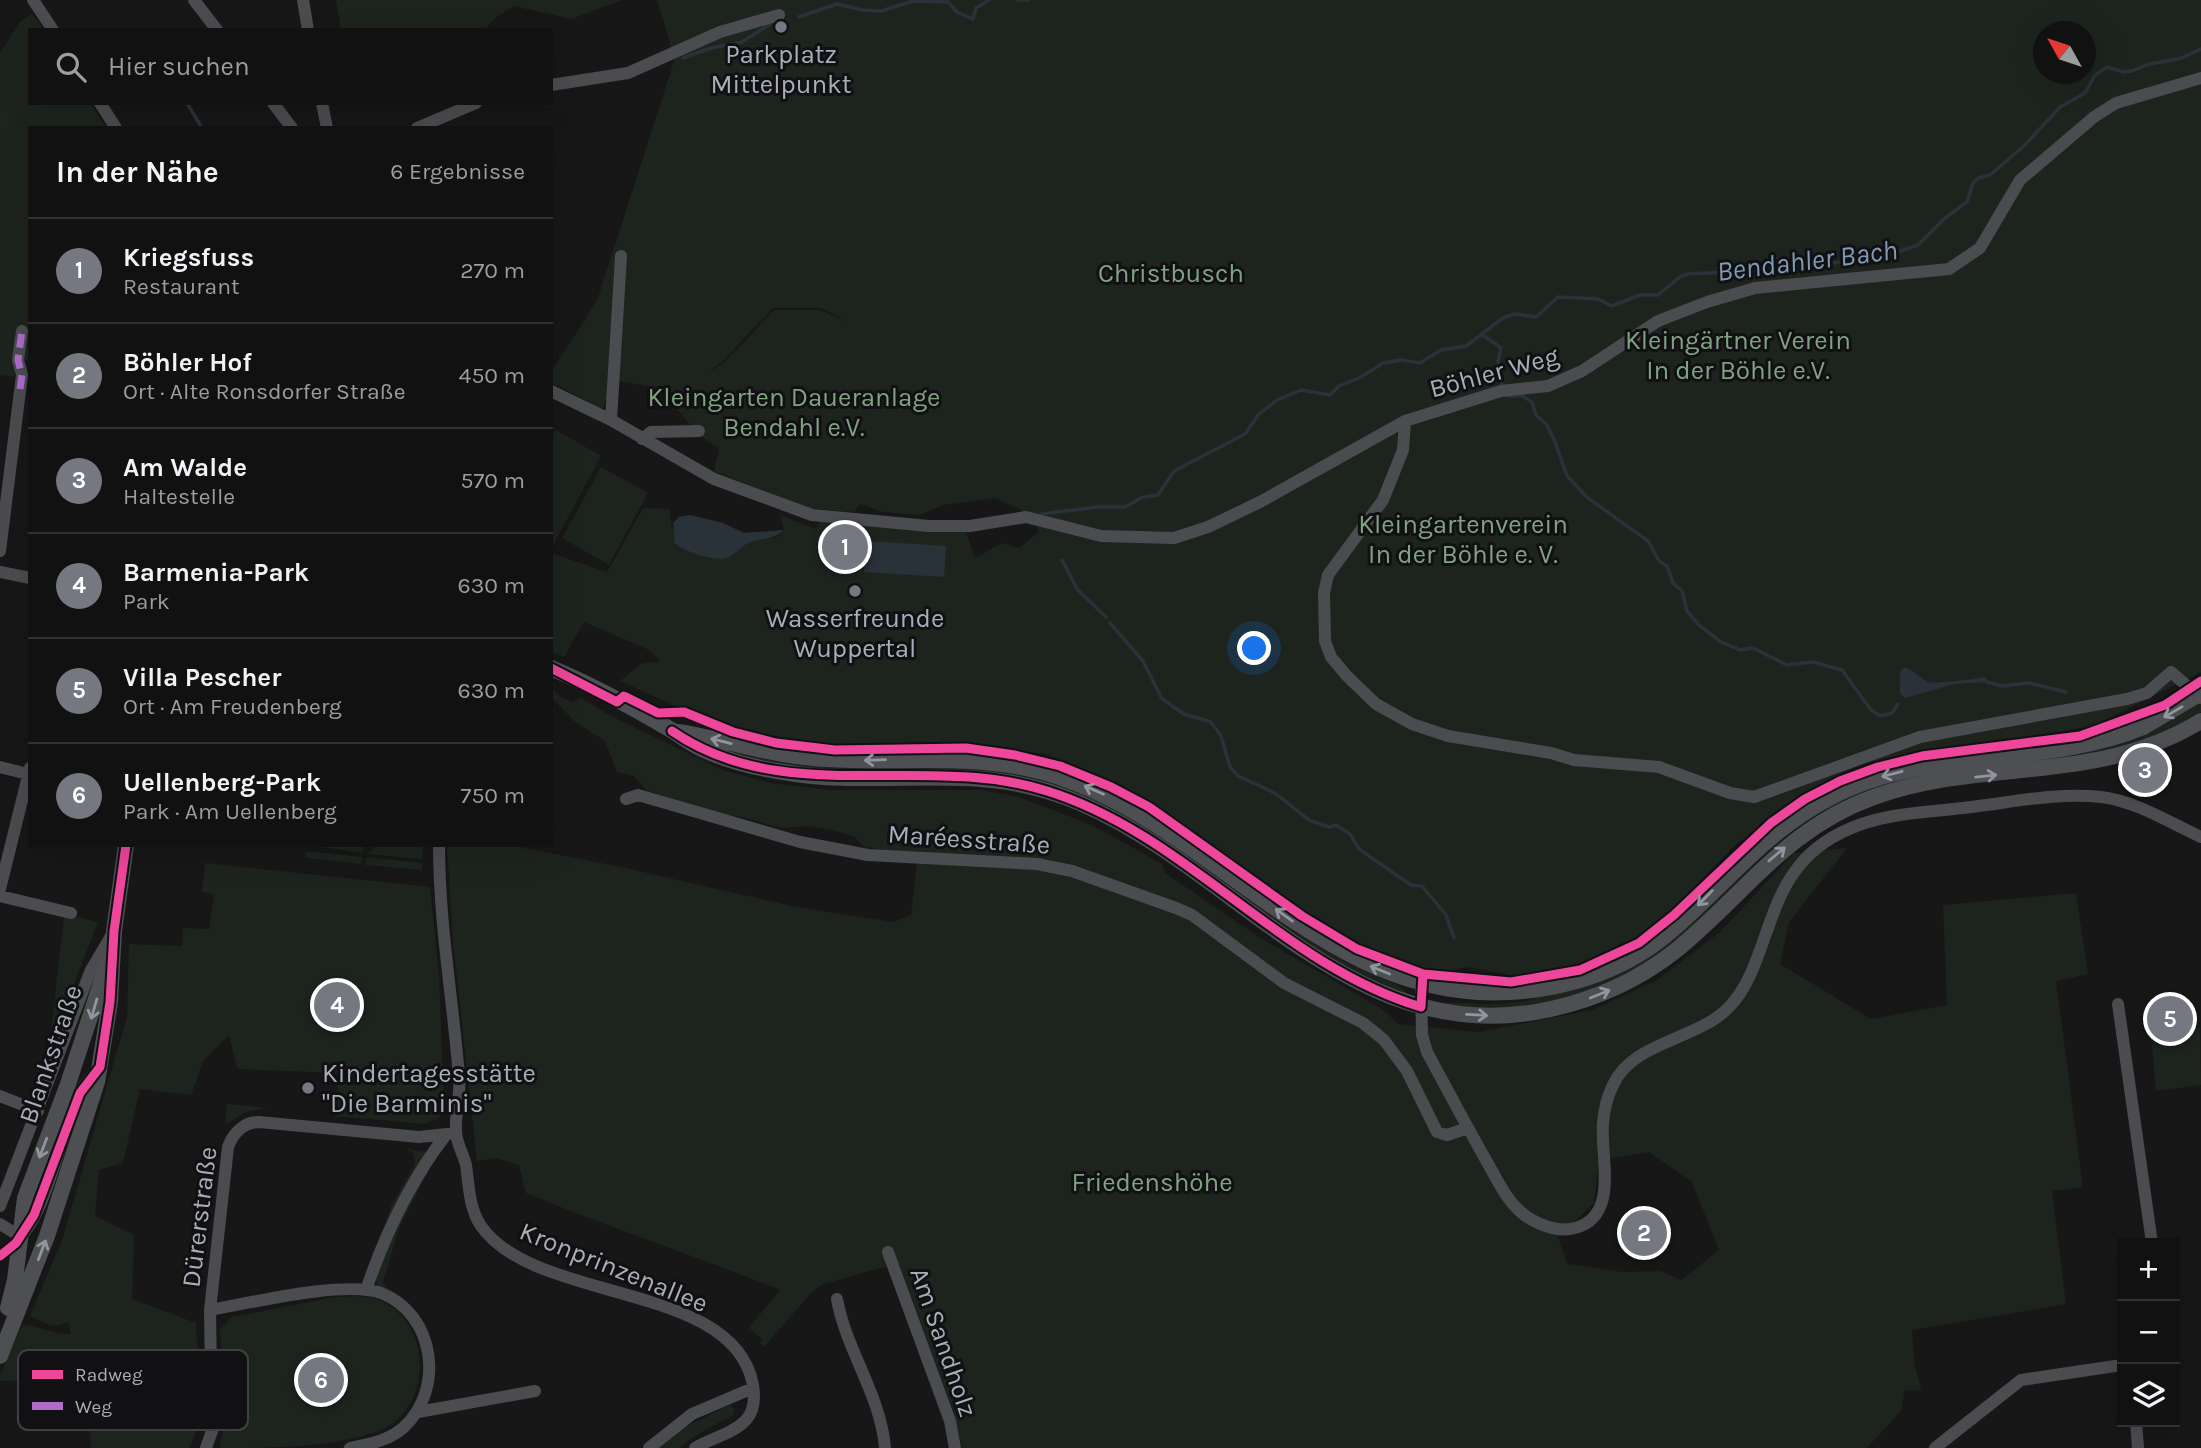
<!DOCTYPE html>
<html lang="de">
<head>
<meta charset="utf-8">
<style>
	:root { --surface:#111; --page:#1a1a1a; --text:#f1f3f6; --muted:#9c9d9f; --line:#303131; --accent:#757880 }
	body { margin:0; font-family:Karla,sans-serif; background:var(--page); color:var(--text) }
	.controls { position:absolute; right:21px; bottom:21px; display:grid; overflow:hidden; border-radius:0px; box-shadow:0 7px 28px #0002 }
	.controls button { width:63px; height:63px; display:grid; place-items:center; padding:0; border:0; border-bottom:2px solid var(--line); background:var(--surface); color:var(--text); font:35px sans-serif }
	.compass { position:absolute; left:2033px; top:21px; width:63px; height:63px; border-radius:50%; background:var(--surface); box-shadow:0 7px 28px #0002; rotate:310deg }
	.you { position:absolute; left:1255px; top:649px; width:24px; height:24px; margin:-18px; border:5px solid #fff; border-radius:50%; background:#1a73e8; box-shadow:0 0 0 10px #1a73e833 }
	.badge { display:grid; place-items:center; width:46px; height:46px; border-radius:50%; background:var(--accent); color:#fff; font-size:23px; font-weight:700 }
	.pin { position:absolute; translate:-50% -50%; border:4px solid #fff; box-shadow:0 2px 7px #0006 }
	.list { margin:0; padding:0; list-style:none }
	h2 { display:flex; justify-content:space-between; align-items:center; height:91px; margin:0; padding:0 28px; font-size:30px }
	h2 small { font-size:23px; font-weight:400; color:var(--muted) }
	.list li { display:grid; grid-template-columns:46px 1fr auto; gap:21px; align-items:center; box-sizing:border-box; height:105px; padding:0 28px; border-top:2px solid var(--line) }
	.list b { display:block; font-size:26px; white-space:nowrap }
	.list p { margin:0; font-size:23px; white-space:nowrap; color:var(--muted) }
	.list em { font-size:23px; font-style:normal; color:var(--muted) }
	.icon { flex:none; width:38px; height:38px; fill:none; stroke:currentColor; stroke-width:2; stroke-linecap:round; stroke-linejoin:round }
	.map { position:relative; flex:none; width:2201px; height:1448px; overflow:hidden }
	.search { position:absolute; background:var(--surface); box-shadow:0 7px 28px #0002; left:28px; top:28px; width:525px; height:77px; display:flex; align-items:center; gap:18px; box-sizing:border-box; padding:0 24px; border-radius:0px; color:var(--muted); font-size:26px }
	.panel { position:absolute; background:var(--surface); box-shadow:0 7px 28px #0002; left:28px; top:126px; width:525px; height:721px; border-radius:0px }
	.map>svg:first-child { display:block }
</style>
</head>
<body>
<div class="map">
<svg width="2201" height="1448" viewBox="0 0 2201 1448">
	<rect width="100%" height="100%" fill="#171717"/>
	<path fill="#1d241e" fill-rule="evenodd" d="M336,0H622L571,19L514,6L494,19L485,30H341Z
		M657,0H2201V672L2093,726L1863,763L1802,794L1734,846L1671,912L1638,938L1608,956L1571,971L1530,979L1469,967L1434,973L1401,967L1346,946L1215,848L1124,786L1045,754L937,742L818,748L702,718L620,681L642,663L661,661L649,650L584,622L564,657L551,652V553L607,572L643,508L669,509L672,528L707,555L720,558L751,541L777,537L784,530L780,515L815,529L822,518L966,531L975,558L1002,543L1019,548L1039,532L1034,516L995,498L943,505L920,515L883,512L860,504L854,512L804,508L714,471L719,449L699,435L660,389L611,379L610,392L602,409L551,382V372L597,301L675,58L669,55L670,42ZM2044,32H2086V74H2044ZM773,308H821L850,323L820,310H774L724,363L705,374L722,362Z
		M32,13L43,30H30V103H90L106,128H30V361L16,359L14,377L0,375V53L20,22Z
		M556,430L601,456L552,547L551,438Z
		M601,467L648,493L609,565L562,538Z
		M551,687L561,697L572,702L581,698L611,716L723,770L770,783L830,790H983L1019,797L1092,825L1162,864L1165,873L1259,937L1380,1008L1399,1024L1479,1032L1592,1010L1657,980L1720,932L1794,853L1847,848L1789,922L1780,964L1871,1019L1947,1005L1943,905L2076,893L2088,974L2056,981L2083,1187L2052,1191L2066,1304L1912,1330L1915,1367L1922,1391L1905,1390L1901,1411L1867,1448H962L954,1412L899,1263L823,1284L811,1293L764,1347L760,1343L763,1340L749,1328L780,1290C696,1256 610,1228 526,1193L519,1165L497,1158L477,1161L453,942L447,845H510L621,867L796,907L893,922L911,915L918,855L864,847L855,837L836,831L809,826L781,828L738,816L720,817L646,790L634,776L617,772L605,741L574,721L551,697ZM1649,1152L1692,1182L1719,1250L1681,1280L1661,1271L1623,1272L1567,1264L1558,1237L1594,1203L1599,1160Z
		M2201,701V712C2125,760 2015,768 1926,785C1887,792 1850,797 1815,817C1764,847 1728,894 1685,933C1619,993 1522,1022 1434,1002L1490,1004L1521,1002L1583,987L1745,868L1814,813L1865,789L1920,774L2069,756L2107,747L2169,721Z
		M711,743L952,764L1034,776L1068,786L1127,814L1210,869L1297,933L1345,962L1401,987L1408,995C1280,950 1191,835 1064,789C989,762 916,773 838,771C797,770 758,760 719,750Z
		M306,845H364L363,853Z
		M378,845H423L422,859L366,854Z
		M305,851L363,857L362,864L306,858Z
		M366,857L423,863L422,870L365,865Z
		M205,863L430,887L439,975L444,1109L438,1119L424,1124L335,1116L339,1073L237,1069L229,1035L203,1061L191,1095L140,1089L123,1163L99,1170L95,1216L134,1235L132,1299L196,1323C197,1363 209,1411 189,1448H91L87,1379L0,1381V1375L22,1325C31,1323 53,1335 71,1334L68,1322C53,1330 43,1322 30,1316L62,1240L127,1017L129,944L182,946L183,928L209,929L214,895L202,891Z
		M70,915L98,922L49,1049L64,917Z
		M2200,1027L2201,1085L2156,1091L2151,1034Z
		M227,1104L268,1108L245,1112L225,1125Z
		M407,1149L426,1152L373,1259L392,1204L415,1164L413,1153Z
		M426,1171L428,1172L399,1228L383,1282L386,1287L409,1302L403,1303L378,1287L375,1277L379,1261Z
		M336,1297C346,1297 358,1295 368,1297C430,1309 438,1402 383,1429C337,1448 270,1448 220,1448L224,1422L220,1329L232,1317Z
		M730,1405L735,1410L733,1415L695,1436L679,1448H657L683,1428Z"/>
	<path fill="#2a3239" d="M690,515L723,523L744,533L784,530C775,539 766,538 754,541C743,543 736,555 726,558C714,561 684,552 675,543L673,523L679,517Z
		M866,541L946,546L944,577L864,572Z
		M1904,667C1915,670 1918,677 1928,682C1934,684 1977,679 1986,677L1987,682L1955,684L1905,698L1900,693V672Z"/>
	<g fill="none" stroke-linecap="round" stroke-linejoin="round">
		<path stroke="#2a3239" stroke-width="3.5" d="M1018,0H1028
			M799,17L837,4L863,10L881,11L913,1L948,2L957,12L973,19L976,8L989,0
			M683,58L711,48L742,42L770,24
			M187,103L202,128
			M1483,335L1501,348L1498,361L1502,386
			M1508,396H1523L1532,402L1536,415L1547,425L1555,442L1567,476L1588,498L1648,541L1659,561L1667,566L1673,583L1682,591L1687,611L1699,625L1721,642L1740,650L1753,648L1787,665L1813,662L1842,670L1871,710L1880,716L1892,713L1898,704
			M1041,514L1097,507H1125L1143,497L1158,495L1174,471L1245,434L1258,415L1277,400L1301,390L1330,395L1339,386L1361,377L1383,363L1401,360L1420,363L1441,350L1466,346L1503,318L1514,314L1536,317L1558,297L1598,299L1612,306L1640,295H1658L1681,276L1688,274L1762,270L1779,258L1802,261L1809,266L1887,256L1918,245L1945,218L1967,202L1973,183L1978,178L1990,175L2024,146L2060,107L2085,93L2095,75L2107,67L2124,72L2132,71L2149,64L2179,59L2201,49
			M1062,560L1077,589L1106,617
			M1110,623L1143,661L1162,699L1184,714L1211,722L1221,736L1230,767L1238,776L1275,793L1309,820L1329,827L1336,825L1350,834L1359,849L1411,885L1422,886L1446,915L1454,938
			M1987,682L2002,686L2029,683L2066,692"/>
		<path stroke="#4b4c50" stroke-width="12" d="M33,0L53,30
			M194,0L217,30
			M303,0L308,30
			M551,85L628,73L720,32L779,15
			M100,103L116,128
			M273,103L292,128
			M322,103L327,128
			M417,128L476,103
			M551,391L611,420L714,479L812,515L929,526H970L1026,517L1101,536L1174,538L1208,527L1260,502L1405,421L1501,391L1548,386L1582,371L1658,321L1707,302L1755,288L1949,269L1980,248L2020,180L2094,117L2116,103L2201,78
			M611,420L621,256
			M1405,421L1403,450L1383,500L1328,575L1324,593L1325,641L1331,657L1346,675L1376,704L1412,724L1448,736L1551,753L1574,760L1659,767L1730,793L1754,797L1920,737L2127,699L2147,693L2171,672L2201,698
			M642,439L651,432L699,431
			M0,551L22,375L18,360L22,331
			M0,572L30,578
			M0,767L28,774
			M626,799L638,795L800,842L868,855L1037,864L1072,871L1176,908L1192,915L1284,983L1363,1023L1384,1040L1407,1071L1437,1132L1447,1135L1468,1128
			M439,845C439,923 453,1000 459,1077C461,1095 455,1112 456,1130C456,1143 463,1153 466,1165C469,1186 469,1208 481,1226C535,1304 734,1281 753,1385C755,1397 754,1411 746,1420C733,1434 711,1438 695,1448
			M0,889L30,768
			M0,896L71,913
			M1421,983L1422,1035L1427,1052C1447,1089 1466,1125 1487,1162C1497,1179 1506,1200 1522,1213C1535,1224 1558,1233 1575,1228C1620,1216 1600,1157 1603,1123C1604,1111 1608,1095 1613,1085C1633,1041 1698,1040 1729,1007C1763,973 1765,907 1799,866C1814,847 1837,833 1859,825C1894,812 1935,812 1971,807C2014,802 2059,792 2101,797C2136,801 2170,823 2201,837
			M2118,1004L2152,1243
			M0,1096L38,1111
			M0,1206L91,970L114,931
			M0,1224L13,1232L25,1231
			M888,1252L950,1421L955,1448
			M0,1256C52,1221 53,1145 80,1093C84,1084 93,1076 99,1068
			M366,1290C385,1234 409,1183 445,1136
			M837,1299C846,1350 881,1396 885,1448
			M210,1310C251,1303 344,1280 381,1293C435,1314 445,1389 404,1427C389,1441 369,1444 350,1448
			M418,1412L535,1391
			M2136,1422L2138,1448
			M206,1448L212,1431L210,1310L228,1147C233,1133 244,1122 259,1122L419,1137L456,1133
			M649,1448L692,1414L753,1388
			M1935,1448L2021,1380L2122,1365"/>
		<path stroke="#4d4f52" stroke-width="16" d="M551,668C592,685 634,708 673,731C683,738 692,745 704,750C728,761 756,768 783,772C886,790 978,758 1080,803C1241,872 1353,1053 1551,1009C1596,999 1638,980 1674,952C1745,895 1783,830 1874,797C1984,757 2094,786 2201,721
			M678,732C728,740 776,757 828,759C907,764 983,751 1059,777C1220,831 1326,1002 1509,992C1568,989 1626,970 1671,931C1725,885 1766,830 1831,797C1928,746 2043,768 2143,727
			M68,1084L108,962
			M0,1356L47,1236L97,1082L110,1002L114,931L126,845"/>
		<path stroke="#4d4f52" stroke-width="16" d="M2143,727L2201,693
			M8,1308L15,1280L25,1198L68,1084"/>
		<path stroke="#b06ccc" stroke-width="7" stroke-dasharray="14 7" stroke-linecap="butt" d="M20,389L22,375L18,360L22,331"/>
		<g stroke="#111113" stroke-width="13">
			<path id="cycleway" d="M551,668L617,702L624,696L658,713L684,712L733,732L776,743L835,750L966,748L1015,755L1060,766L1111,787L1149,807L1302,916L1357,949L1423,974L1511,982L1580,970L1639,943L1674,915L1771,823L1805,799L1840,781L1878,767L1922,756L2080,736L2165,705L2201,681
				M672,731C785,809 924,752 1047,791C1188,835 1279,964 1421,1007L1423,974
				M0,1256L16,1243L34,1215L80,1093L100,1067L110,1002L114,931L126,845"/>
		</g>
		<use href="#cycleway" stroke="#ed469a" stroke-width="9"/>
	</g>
	<defs><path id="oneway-shaft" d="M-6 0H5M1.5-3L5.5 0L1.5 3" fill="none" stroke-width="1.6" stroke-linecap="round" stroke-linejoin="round" transform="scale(1.75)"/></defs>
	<g stroke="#91969e">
		<use href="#oneway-shaft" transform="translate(2173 712) rotate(150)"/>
		<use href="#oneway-shaft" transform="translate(721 741) rotate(-166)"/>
		<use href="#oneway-shaft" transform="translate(875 760) rotate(178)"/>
		<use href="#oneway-shaft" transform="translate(1892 774) rotate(165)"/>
		<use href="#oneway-shaft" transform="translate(1986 776) rotate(-6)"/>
		<use href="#oneway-shaft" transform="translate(1094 790) rotate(-156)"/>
		<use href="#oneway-shaft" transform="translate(1777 854) rotate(-40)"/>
		<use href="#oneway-shaft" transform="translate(1705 898) rotate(134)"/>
		<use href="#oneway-shaft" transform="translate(1284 915) rotate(-144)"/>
		<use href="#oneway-shaft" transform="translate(1380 970) rotate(-158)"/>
		<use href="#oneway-shaft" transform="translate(1600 994) rotate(-22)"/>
		<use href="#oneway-shaft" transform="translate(94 1009) rotate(106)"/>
		<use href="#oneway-shaft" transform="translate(1477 1015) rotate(3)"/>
		<use href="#oneway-shaft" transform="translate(43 1148) rotate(111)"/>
		<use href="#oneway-shaft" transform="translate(42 1250) rotate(-69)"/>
	</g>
	<g fill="#757880" stroke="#111113" stroke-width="2.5">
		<circle cx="781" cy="27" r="7"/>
		<circle cx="855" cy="591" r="7"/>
		<circle cx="308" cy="1088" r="7"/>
	</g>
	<g text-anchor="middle" stroke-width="6" stroke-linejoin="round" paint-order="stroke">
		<g font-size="26" fill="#a8adb8" stroke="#111113">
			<text x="781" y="63">Parkplatz<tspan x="781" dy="30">Mittelpunkt</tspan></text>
			<text x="855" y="627">Wasserfreunde<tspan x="855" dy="30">Wuppertal</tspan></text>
			<text x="322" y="1082" text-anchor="start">Kindertagesstätte<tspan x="322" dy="30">"Die Barminis"</tspan></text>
		</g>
		<g font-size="26" fill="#7fa381" stroke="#111113">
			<text x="1171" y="282">Christbusch</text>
			<text x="1738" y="349">Kleingärtner Verein<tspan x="1738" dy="30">In der Böhle e.V.</tspan></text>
			<text x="794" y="406">Kleingarten Daueranlage<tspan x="794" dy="30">Bendahl e.V.</tspan></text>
			<text x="1463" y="533">Kleingartenverein<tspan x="1463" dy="30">In der Böhle e. V.</tspan></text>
			<text x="1152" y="1191">Friedenshöhe</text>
		</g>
		<g font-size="26" fill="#a8adb8" stroke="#111113">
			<text transform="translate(1494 372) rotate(-15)" y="9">Böhler Weg</text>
			<text transform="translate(969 839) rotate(4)" y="9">Maréesstraße</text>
			<text transform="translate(50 1054) rotate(-71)" y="9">Blankstraße</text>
			<text transform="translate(199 1217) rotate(-83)" y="9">Dürerstraße</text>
			<text transform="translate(614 1267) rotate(22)" y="9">Kronprinzenallee</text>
			<text transform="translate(944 1342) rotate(71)" y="9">Am Sandholz</text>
		</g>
		<g font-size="28" font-style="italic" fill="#7f9bb3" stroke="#111113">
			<text transform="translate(1807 260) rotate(-7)" y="10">Bendahler Bach</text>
		</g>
	</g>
	<rect x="18" y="1350" width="230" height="80" rx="10" fill="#111113" stroke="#3e4045" stroke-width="2"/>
	<rect x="32" y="1370" width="31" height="9" fill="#ed469a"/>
	<rect x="32" y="1402" width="31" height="8" fill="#b06ccc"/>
	<g font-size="19" fill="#a8adb8">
		<text x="75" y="1381">Radweg</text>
		<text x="75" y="1413">Weg</text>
	</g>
</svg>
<div class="controls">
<button>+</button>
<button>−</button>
<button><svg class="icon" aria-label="layers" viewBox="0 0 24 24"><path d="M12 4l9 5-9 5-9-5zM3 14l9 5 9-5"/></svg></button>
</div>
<svg class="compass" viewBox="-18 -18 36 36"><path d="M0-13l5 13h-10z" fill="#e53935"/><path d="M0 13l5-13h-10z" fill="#9c9d9f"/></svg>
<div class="you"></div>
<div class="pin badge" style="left:845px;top:547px">1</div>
<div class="pin badge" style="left:1644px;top:1233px">2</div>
<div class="pin badge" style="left:2145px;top:770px">3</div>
<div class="pin badge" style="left:337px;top:1005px">4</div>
<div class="pin badge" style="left:2170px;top:1019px">5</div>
<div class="pin badge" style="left:321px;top:1380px">6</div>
<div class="search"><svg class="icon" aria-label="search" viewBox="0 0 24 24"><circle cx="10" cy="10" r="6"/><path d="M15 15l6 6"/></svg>Hier suchen</div>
<section class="panel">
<h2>In der Nähe<small>6 Ergebnisse</small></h2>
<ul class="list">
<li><span class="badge">1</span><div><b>Kriegsfuss</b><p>Restaurant</p></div><em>270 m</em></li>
<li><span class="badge">2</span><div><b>Böhler Hof</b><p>Ort · Alte Ronsdorfer Straße</p></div><em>450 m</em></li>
<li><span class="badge">3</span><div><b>Am Walde</b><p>Haltestelle</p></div><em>570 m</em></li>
<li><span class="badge">4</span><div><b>Barmenia-Park</b><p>Park</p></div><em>630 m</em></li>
<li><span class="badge">5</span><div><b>Villa Pescher</b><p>Ort · Am Freudenberg</p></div><em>630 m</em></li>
<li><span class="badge">6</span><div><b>Uellenberg-Park</b><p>Park · Am Uellenberg</p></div><em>750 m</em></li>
</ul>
</section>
</div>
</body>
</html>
